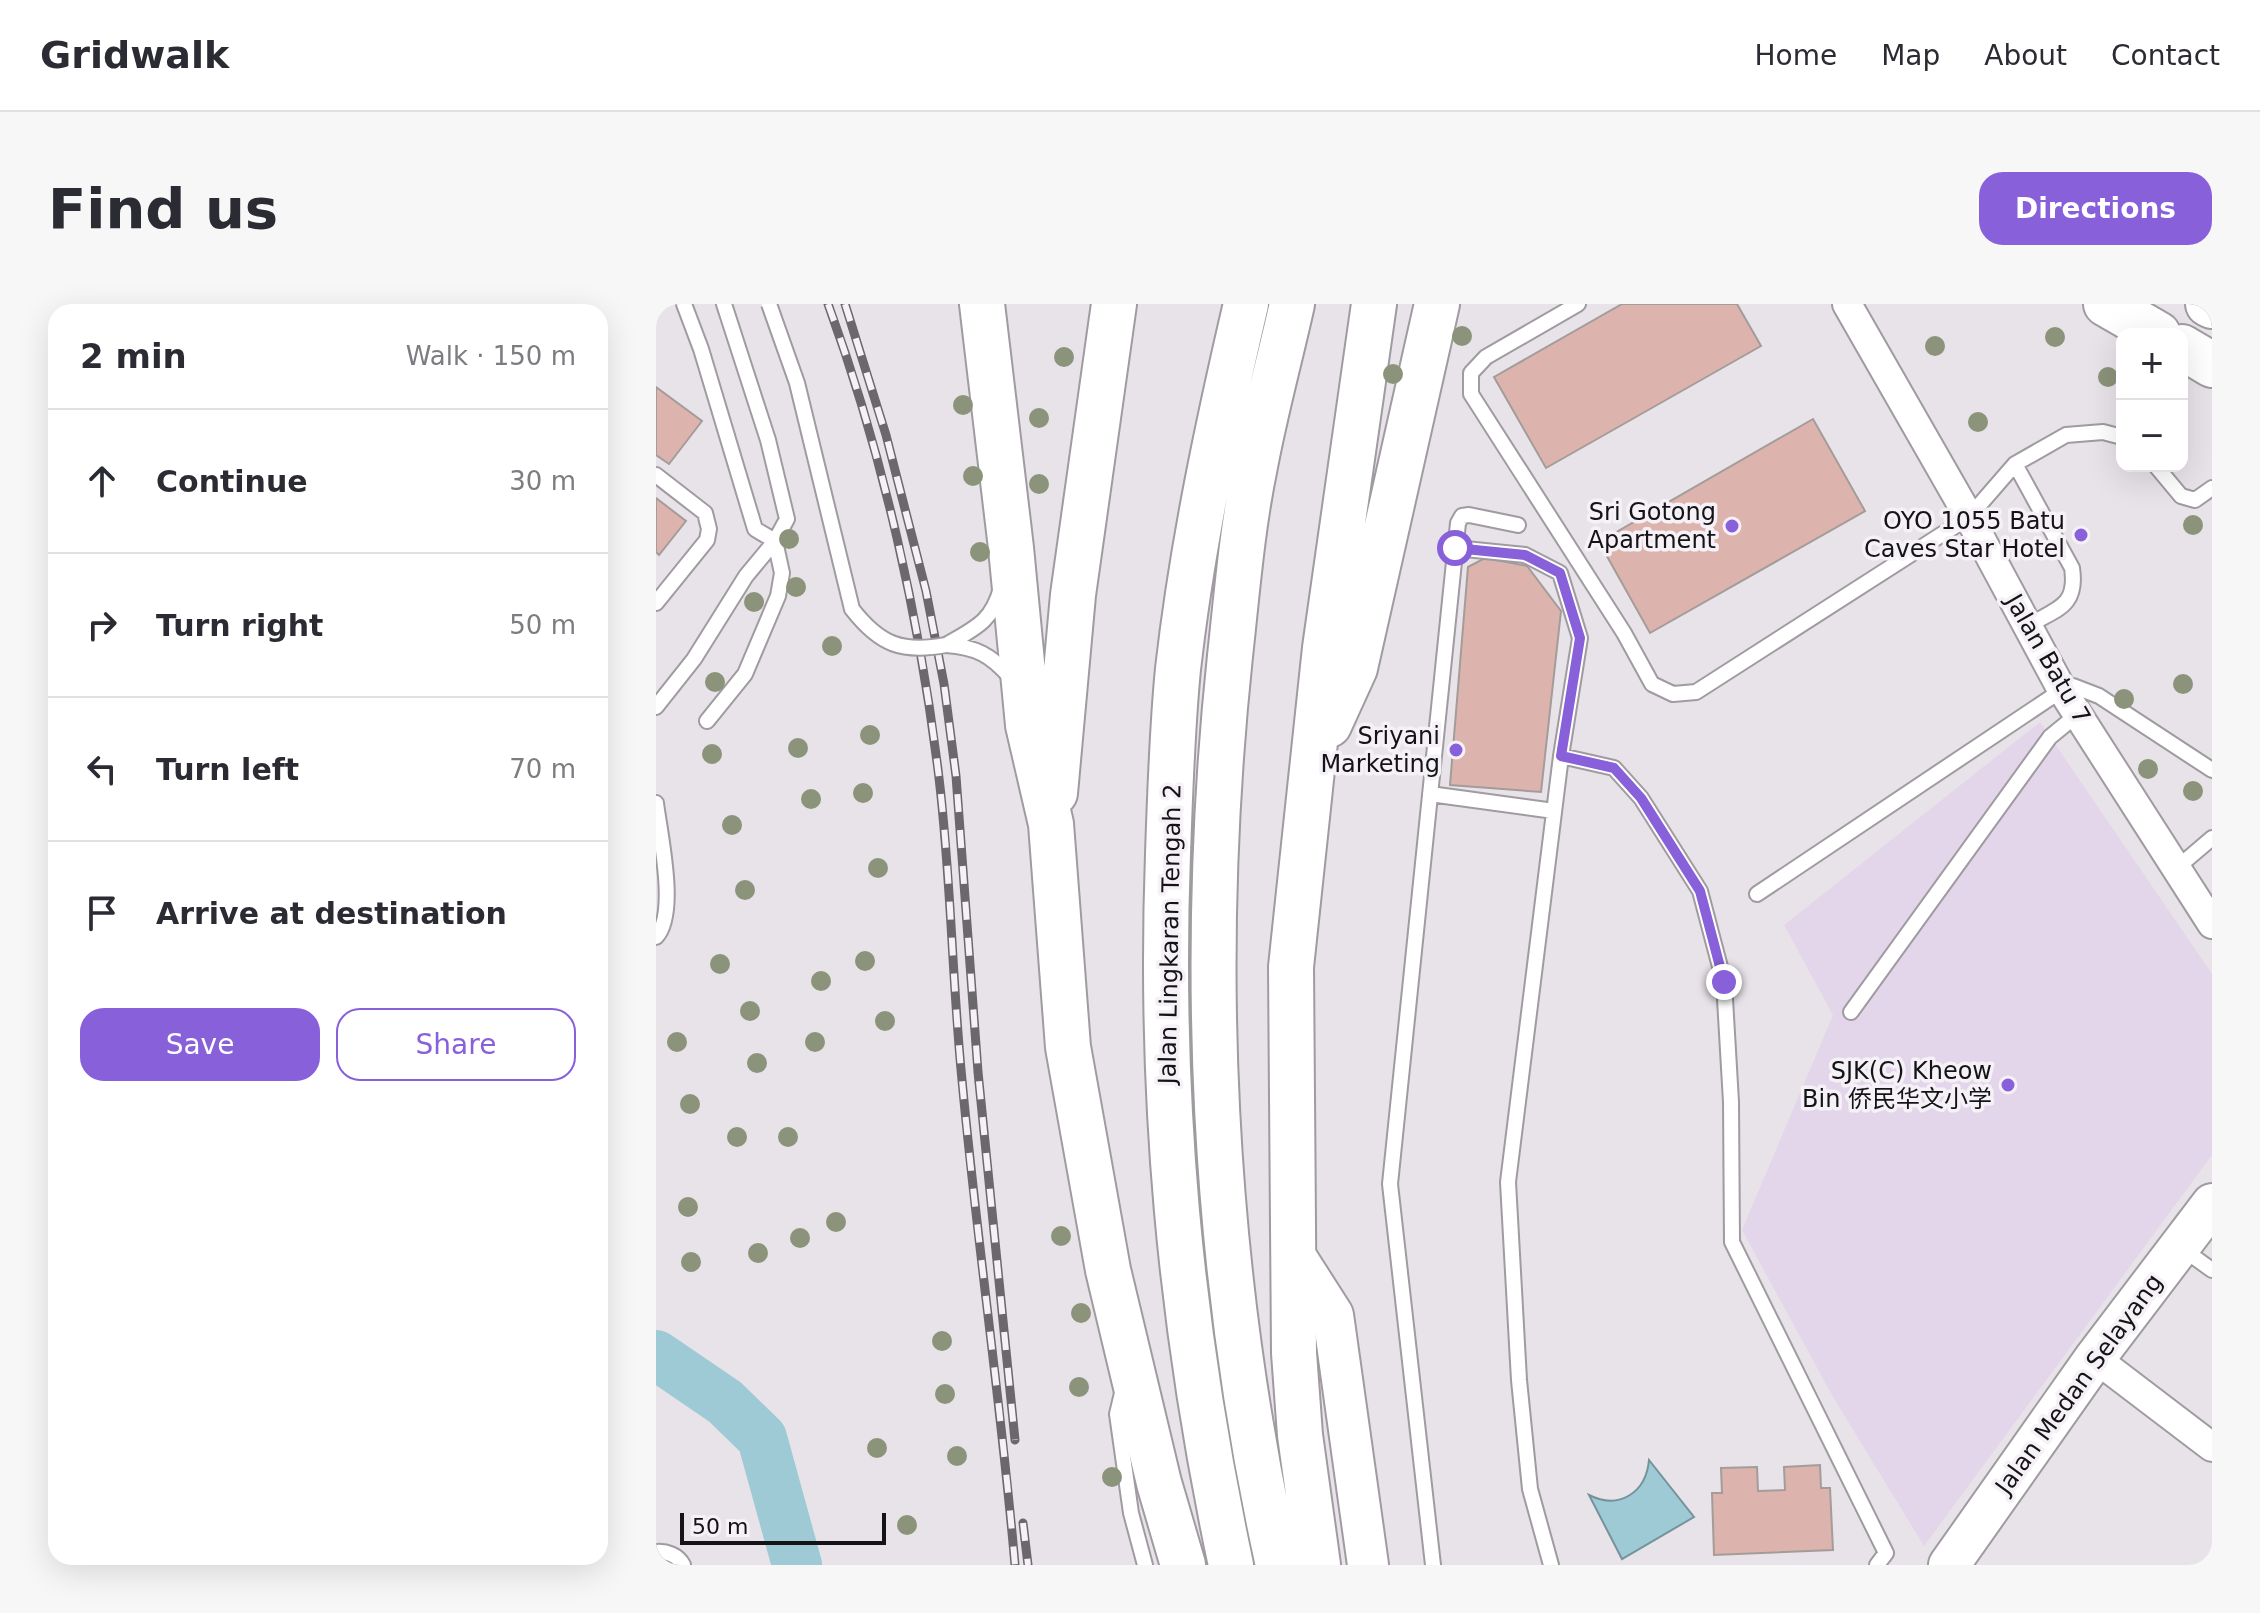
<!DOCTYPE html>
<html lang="en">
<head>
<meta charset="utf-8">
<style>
	:root { --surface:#fff; --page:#f7f7f7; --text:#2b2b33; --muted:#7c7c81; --line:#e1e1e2; --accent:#8760da }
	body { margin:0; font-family:"DejaVu Sans","Noto Sans SC",sans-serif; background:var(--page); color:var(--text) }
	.controls { position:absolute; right:24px; top:24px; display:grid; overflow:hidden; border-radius:16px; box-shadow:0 8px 32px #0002 }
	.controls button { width:72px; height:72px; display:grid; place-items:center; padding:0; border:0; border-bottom:2px solid var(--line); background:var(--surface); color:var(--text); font:40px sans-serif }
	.scale { position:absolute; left:24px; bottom:20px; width:206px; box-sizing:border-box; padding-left:8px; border:4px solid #141315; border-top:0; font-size:22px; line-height:28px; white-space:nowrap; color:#141315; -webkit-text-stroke:6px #f5f1f6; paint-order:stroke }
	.stop { position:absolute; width:24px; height:24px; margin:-18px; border:6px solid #8760da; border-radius:50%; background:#fff }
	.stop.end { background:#8760da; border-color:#fff; box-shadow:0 2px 8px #0008 }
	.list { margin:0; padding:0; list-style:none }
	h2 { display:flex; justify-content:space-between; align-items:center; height:104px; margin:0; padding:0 32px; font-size:34px }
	h2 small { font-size:26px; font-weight:400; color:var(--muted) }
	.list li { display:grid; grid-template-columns:52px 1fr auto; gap:24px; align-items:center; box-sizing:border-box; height:144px; padding:0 32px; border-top:2px solid var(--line) }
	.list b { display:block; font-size:30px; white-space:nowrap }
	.list em { font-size:26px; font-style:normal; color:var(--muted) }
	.actions { display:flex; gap:16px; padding:24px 32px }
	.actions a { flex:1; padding:18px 0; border:2px solid var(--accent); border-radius:24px; text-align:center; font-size:28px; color:var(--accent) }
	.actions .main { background:var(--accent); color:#fff }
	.icon { flex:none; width:44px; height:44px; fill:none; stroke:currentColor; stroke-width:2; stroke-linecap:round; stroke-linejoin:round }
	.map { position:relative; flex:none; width:1556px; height:1261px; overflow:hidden; border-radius:24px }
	header { display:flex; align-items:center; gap:48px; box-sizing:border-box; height:112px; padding:0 40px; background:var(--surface); border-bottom:2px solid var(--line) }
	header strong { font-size:38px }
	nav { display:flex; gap:44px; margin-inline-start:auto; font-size:28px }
	.intro { display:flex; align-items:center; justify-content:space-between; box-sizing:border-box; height:192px; padding:0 48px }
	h1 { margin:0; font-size:56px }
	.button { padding:20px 36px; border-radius:24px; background:var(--accent); color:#fff; font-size:28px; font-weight:700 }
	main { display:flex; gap:48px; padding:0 48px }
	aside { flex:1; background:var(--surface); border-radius:24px; box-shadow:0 8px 32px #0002 }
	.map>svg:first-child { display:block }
</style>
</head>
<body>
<header>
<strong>Gridwalk</strong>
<nav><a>Home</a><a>Map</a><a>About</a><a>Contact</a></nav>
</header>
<div class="intro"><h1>Find us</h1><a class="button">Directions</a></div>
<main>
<aside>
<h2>2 min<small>Walk · 150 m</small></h2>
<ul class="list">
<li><svg class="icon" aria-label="ahead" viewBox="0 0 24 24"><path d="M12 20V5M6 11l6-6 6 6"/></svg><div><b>Continue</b></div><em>30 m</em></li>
<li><svg class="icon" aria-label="right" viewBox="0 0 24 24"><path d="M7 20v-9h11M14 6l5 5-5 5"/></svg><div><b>Turn right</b></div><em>50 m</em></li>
<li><svg class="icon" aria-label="left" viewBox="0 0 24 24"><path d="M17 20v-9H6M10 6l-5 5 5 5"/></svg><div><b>Turn left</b></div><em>70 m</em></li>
<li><svg class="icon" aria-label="arrive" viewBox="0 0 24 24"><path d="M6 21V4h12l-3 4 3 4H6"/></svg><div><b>Arrive at destination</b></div></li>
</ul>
<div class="actions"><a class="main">Save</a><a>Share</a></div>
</aside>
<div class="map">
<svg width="1556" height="1261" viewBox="0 0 1556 1261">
	<rect width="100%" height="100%" fill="#e8e3e8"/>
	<path fill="#e3d6ea" d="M1384,418L1556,670V851L1268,1242L1177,1093L1086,926L1177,711L1128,621Z"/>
	<path fill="#9ecad5" stroke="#75939b" stroke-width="2" d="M993,1156L1038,1213L966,1255L933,1191C963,1206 990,1189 993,1156Z"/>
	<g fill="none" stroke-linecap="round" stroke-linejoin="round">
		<path stroke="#9ecad5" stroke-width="50" d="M0,1051L69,1098L106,1134L141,1261"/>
	</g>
	<path fill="#ddb4ad" stroke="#a39c9a" stroke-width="2" d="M966,0H1081L1105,42L890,164L838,73Z
		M0,83L46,117L13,160L0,151Z
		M1157,115L1209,207L994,329L943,238Z
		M0,194L30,217L3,251L0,248Z
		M829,254L871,262L905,307L885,488L794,481L812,263Z
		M1164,1161L1165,1184H1174L1177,1246L1058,1251L1056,1189H1066L1065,1164L1101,1163L1102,1187L1129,1186L1128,1163Z"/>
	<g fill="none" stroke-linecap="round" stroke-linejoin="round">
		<g stroke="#9f9ba0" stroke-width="18">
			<path id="lane" d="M28,0L45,45L99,225L119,237L131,215L112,136L68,0
				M922,0L830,53L815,69V90L968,329L996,380L1017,390L1040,388L1313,213L1359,160L1410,131L1447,128L1466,133
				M1359,160L1416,264C1422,303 1400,305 1371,322
				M1500,162L1525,192L1539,196L1556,184
				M0,171L49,209L53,225L51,236L0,299
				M799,244L869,251L904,269L924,334L905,452L852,878L863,1076L874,1185L895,1261
				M290,341C320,343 335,351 354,373
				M290,341C319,324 336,318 345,284
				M0,403L38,355L90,272L119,237L126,269L122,292L89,370L51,417
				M905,452L958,464L985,494L1044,587L1068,678L1075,798L1076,938L1230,1249L1221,1261
				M774,490L898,507
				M0,499C4,531 22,610 0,633
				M1522,563L1556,534
				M1101,590L1406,386L1417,382L1443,392L1556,466
				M1195,708L1394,433L1422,410
				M1524,943L1556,966
				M467,1085L461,1110L475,1209L489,1261
				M0,1248C10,1247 22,1251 27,1261
				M777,1261L734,880L802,219L806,212L813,211L862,221"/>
		</g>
		<g stroke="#9f9ba0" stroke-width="32">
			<path id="street" d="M1191,0L1313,213L1406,386L1556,620
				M1439,1054L1556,1143"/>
		</g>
		<g stroke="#9f9ba0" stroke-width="44">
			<path id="secondary" d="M638,950L677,1011L712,1261
				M1293,1261L1439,1054L1556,900"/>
		</g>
		<g stroke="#9f9ba0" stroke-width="48">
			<path id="highway" d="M326,0L355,244L372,421L395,520L412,743L452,966L503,1179L527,1261
				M1450,0L1502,30
				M1552,0L1556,2
				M1526,43L1556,61
				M673,421L699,364L781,0
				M399,489L417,291L458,0
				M575,1261C524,1022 503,794 512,550C514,488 516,426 522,365C536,242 562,120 590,0
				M622,1261C556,964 542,654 574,352C581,289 586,224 599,162C609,108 624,54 636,0
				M662,1261L644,1131L638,1049L635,663L669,344L718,0"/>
		</g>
		<use href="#lane" stroke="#fff" stroke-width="14"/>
		<use href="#street" stroke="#fff" stroke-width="28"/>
		<use href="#secondary" stroke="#fff" stroke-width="40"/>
		<use href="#highway" stroke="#fff" stroke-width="44"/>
		<g stroke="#6b686c" stroke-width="9">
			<path id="rail" d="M172,0C227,150 264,316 283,474C295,574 296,675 306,776C321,938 345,1099 359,1261
				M189,0L230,131L270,287L288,380L300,472L322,768L359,1136
				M367,1219L372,1261"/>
		</g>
		<use href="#rail" stroke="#f5f1f6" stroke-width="6" stroke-dasharray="18" stroke-linecap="butt"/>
		<g stroke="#9f9ba0" stroke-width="18" stroke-linecap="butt">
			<path id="lane-bridge" d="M113,0L141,79L196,305C224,341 246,349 290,341"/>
		</g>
		<use href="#lane-bridge" stroke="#fff" stroke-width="14"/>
	</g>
	<g fill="#8b937a">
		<circle cx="806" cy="32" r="10"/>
		<circle cx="1399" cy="33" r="10"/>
		<circle cx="1279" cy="42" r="10"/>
		<circle cx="408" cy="53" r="10"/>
		<circle cx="737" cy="70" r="10"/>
		<circle cx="1452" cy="73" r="10"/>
		<circle cx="307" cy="101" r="10"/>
		<circle cx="383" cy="114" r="10"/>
		<circle cx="1322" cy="118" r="10"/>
		<circle cx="317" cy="172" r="10"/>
		<circle cx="383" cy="180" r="10"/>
		<circle cx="1537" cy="221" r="10"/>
		<circle cx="133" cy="235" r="10"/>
		<circle cx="324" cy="248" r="10"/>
		<circle cx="140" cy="283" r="10"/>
		<circle cx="98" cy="298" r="10"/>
		<circle cx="176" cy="342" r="10"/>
		<circle cx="59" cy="378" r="10"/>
		<circle cx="1527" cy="380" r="10"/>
		<circle cx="1468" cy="395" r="10"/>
		<circle cx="214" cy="431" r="10"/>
		<circle cx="142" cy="444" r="10"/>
		<circle cx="56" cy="450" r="10"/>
		<circle cx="1492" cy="465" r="10"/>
		<circle cx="1537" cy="487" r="10"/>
		<circle cx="207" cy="489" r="10"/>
		<circle cx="155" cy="495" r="10"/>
		<circle cx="76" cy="521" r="10"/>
		<circle cx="222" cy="564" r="10"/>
		<circle cx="89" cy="586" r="10"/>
		<circle cx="209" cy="657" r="10"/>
		<circle cx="64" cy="660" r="10"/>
		<circle cx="165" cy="677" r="10"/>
		<circle cx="94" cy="707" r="10"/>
		<circle cx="229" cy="717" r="10"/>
		<circle cx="21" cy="738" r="10"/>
		<circle cx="159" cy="738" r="10"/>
		<circle cx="101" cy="759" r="10"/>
		<circle cx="34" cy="800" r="10"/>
		<circle cx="81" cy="833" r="10"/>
		<circle cx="132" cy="833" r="10"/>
		<circle cx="32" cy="903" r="10"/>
		<circle cx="180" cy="918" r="10"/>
		<circle cx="405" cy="932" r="10"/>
		<circle cx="144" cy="934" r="10"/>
		<circle cx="102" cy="949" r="10"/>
		<circle cx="35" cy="958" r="10"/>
		<circle cx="425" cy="1009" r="10"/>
		<circle cx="286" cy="1037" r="10"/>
		<circle cx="423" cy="1083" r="10"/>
		<circle cx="289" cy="1090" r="10"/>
		<circle cx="221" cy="1144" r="10"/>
		<circle cx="301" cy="1152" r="10"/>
		<circle cx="456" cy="1173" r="10"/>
		<circle cx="251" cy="1221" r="10"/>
	</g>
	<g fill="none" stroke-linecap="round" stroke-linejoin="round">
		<path stroke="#8760da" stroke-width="10" d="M799,244L869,251L904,269L924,334L905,452L958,464L985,494L1044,587L1068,678"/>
	</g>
	<g fill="#8760da" stroke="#f5f1f6" stroke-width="3">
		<circle cx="1076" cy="222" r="8"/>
		<circle cx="1425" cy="231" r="8"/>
		<circle cx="800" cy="446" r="8"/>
		<circle cx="1352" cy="781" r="8"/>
	</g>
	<g text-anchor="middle" stroke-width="7" stroke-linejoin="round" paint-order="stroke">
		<g font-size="24" fill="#141315" stroke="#f5f1f6" text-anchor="end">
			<text x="1060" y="216">Sri Gotong<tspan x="1060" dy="28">Apartment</tspan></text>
			<text x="1409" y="225">OYO 1055 Batu<tspan x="1409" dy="28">Caves Star Hotel</tspan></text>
			<text x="784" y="440">Sriyani<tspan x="784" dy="28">Marketing</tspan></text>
			<text x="1336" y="775">SJK(C) Kheow<tspan x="1336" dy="28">Bin 侨民华文小学</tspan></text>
		</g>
		<g font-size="24" fill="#141315" stroke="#f5f1f6">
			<text transform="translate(1392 355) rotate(60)" y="8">Jalan Batu 7</text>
			<text transform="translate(514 630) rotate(-89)" y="8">Jalan Lingkaran Tengah 2</text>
			<text transform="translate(1423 1080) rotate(-54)" y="8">Jalan Medan Selayang</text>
		</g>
	</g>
</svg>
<div class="controls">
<button>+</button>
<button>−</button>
</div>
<div class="scale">50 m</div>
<div class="stop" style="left:799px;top:244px"></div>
<div class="stop end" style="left:1068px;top:678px"></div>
</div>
</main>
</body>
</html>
